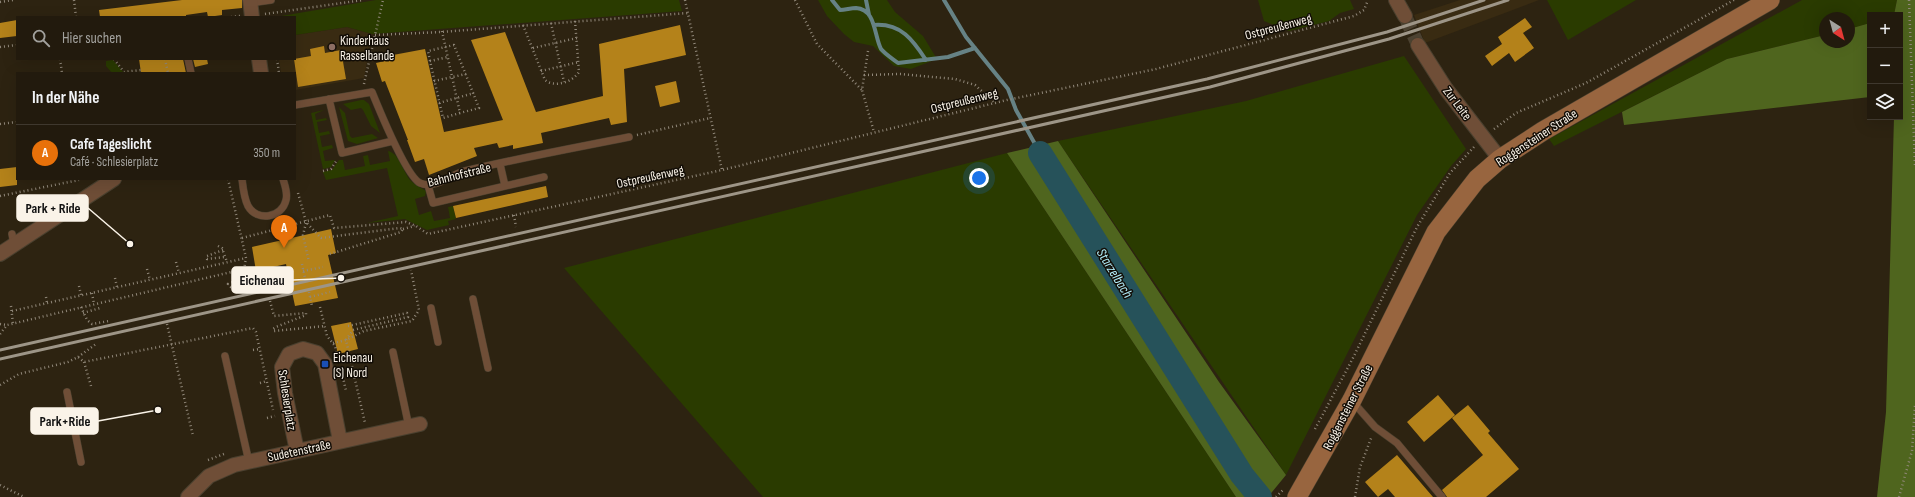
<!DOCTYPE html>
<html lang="de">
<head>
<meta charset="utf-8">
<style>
	:root { --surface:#221a0d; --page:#2e271b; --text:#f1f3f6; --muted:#a2a19d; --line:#3f382e; --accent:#1a73e8 }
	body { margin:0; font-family:"Sofia Sans Condensed",sans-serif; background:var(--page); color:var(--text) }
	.controls { position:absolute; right:12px; top:12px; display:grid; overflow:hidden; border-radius:0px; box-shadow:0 4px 16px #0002 }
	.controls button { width:36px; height:36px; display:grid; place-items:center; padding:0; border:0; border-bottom:1px solid var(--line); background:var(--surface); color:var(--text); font:20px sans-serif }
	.compass { position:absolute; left:1819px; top:12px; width:36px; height:36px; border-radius:50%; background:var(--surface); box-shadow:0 4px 16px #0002; rotate:144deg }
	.you { position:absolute; left:979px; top:178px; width:14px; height:14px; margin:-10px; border:3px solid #fff; border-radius:50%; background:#1a73e8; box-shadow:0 0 0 6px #1a73e833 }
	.badge { display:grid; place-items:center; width:26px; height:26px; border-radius:50%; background:var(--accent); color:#fff; font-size:13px; font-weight:700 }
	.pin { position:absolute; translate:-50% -33px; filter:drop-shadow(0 1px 2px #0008) }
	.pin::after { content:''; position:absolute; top:21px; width:14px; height:12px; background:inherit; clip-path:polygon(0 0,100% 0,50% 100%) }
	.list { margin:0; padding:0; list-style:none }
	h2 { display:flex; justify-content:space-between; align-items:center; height:52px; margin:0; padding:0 16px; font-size:17px }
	h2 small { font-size:13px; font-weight:400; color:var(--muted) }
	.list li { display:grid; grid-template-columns:26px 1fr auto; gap:12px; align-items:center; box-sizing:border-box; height:56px; padding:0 16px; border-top:1px solid var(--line) }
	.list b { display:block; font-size:15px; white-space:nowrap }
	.list p { margin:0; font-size:13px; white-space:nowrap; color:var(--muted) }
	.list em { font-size:13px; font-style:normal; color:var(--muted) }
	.icon { flex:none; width:22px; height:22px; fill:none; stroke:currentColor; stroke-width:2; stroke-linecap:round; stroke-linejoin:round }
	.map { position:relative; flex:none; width:1915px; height:497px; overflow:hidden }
	.search { position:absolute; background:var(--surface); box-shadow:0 4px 16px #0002; left:16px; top:16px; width:280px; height:44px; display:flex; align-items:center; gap:10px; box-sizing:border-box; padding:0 14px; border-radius:0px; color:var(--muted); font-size:15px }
	.panel { position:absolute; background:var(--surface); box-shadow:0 4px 16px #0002; left:16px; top:72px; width:280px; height:108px; border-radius:0px }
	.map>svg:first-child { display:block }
</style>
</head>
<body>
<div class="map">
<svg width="1915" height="497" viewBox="0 0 1915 497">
	<rect width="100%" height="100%" fill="#2d2311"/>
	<path fill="#392b12" d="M1460,0H1539L1425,43L1414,15Z
		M347,27L372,34L364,78L295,90V73H281L279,59H295V35Z"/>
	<path fill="#2a3b00" d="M376,0H679L682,11L372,34L347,27L295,35V17H275Z
		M818,0H887L895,12L923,36L937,59L911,69L894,66L873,46L854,42L844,34L827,16Z
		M1258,0H1350L1354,9L1340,13L1329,21L1289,31L1264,21Z
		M1547,0H1636L1568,40Z
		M1802,0H1897L1894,15H1870V23L1849,29V18H1825V35L1727,59L1554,146L1549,139Z
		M1404,56L1466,149L1451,166L1417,215L1286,475L1058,141L1246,101Z
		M113,60L124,73H112L106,66V61Z
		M361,100H364L369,104L380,133L371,126L363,110L361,108L351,110L343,104Z
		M339,107L345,113L350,136L352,138L372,134L378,138L357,144L348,141Z
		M324,110L315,114L316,120L326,118L327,120L317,122L319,133L329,131L330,134L320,136L322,147L332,145L333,148L323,151L325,161L335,160L331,167L323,169L311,113Z
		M388,151C399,153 403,171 410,180C415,185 420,187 426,191L425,196L415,199L419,215L431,211L434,221L450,218L448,207L453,206L456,219L448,221L449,225L427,230L405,219L367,223L398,216L387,168L326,180L323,172L332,170L339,160H343L345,170L365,166L363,156L368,155L370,165L390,161Z
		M1007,153L1236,497H763L564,268Z"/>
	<path fill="#4f651e" d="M1897,0H1915V497H1877L1886,412L1894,117H1900V15H1894Z
		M1870,23V97L1624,125L1622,112L1727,59L1825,35V42H1849V29Z
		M1058,141L1219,382L1286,475L1268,497H1236L1007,153Z"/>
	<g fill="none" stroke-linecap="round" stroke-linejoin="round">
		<path stroke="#668285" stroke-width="4" d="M832,0L840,10C845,10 851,8 856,8C876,9 874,36 881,49C885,54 893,59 898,63L948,57L975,48
			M866,0L869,15
			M944,0L966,37L1008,89L1016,110L1040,153
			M874,25C901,23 913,40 926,60"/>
		<path stroke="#26525a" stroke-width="24" d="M1040,153L1242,475L1260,497"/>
	</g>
	<path fill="#b4821a" d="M182,0H242V8L222,10V15L208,17L207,12L186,15V17H100L99,10Z
		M1525,18L1532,27L1523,33L1534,48L1515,62L1509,53L1492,66L1485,56L1502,44L1498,37Z
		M17,20V36L0,38V23Z
		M680,25L686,55L624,69L627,122L611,125L609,118L541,133L543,143L513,149V145L499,148L497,143L474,148L477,156L429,175L424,159L415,162L407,140H408L385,81L382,82L376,63L394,59L393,55L425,49L444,132L503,120L471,40L505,32L536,112L603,96L599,44Z
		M324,46L325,53L341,50L346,79L298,87L294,59L311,56L310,49Z
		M139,59H183L186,73H141Z
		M193,59H207L208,64L195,67Z
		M676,81L680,102L660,107L655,86Z
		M17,167V185L0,187V169Z
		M546,186L548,197L456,218L453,206Z
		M331,229L336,253L328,255L338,298L295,306L286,264L256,271L252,247Z
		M351,322L358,349L338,354L331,326Z
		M1438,395L1455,415L1424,442L1407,422Z
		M1468,405L1490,431L1488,433L1519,469L1486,497H1447L1442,490L1483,455L1452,418Z
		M1397,455L1433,497H1395L1388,489L1378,497L1365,482Z"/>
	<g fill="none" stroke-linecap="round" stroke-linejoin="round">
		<path stroke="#4c4231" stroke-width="14" stroke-dasharray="14 7" stroke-linecap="butt" d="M1405,16L1418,45"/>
		<g stroke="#4a402f" stroke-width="8">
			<path id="lane" d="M251,3L271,0
				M188,59L191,73
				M329,99L342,153L393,141
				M295,105L372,92C379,109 406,176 420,183C434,190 452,174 465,171C519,158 574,148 629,137
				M500,164L505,186
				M242,179C243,188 244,198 248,206C257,222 282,218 286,200C288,193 285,186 283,179
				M428,185L433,203L544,177
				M43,213L46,224
				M12,234L14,245
				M473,299L488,368
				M431,308L438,342
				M393,352L409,427
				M225,356L249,462
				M67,392L81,462
				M1353,402L1375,427L1397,443L1442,497"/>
		</g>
		<g stroke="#4a402f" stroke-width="16">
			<path id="street" d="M250,0L252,17
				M1396,0L1405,16
				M1418,45L1446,89L1500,159
				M259,59L261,73
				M0,254L114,179
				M297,451L285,393L282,367L289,354L303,349L317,353L325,364L340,441
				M188,497L209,476L234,465L420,424"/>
		</g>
		<g stroke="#4a402f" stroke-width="20">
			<path id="secondary" d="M1297,497L1352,400L1436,232L1477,179L1500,159L1543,131L1770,0"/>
		</g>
		<path stroke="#91887a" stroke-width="2.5" stroke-dasharray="1 3" stroke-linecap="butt" d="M74,0L76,17
			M685,0L722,170
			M795,0L817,44L862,90
			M1909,0L1915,167
			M0,2L13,0
			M265,14L363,0
			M231,17L240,16
			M551,23L564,82
			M523,25L545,80C554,88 573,82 579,72L575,21
			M442,31L460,113L443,118L430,61L448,57
			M375,35L441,32L688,13
			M0,47L17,45
			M533,48L577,38
			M868,51L862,90L874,132
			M60,59L62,73
			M114,59L124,72L141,70
			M165,59L168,73
			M277,59L279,73
			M430,61L428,51L454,45L479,108L460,113
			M541,71L579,62
			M864,75L900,74L955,79L975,85L995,103
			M434,81L466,74
			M364,84L383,0
			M439,103L474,93
			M0,124L17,122
			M1494,129L1516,113L1586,83L1734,0
			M637,135L710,118
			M323,171L331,169L337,160
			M228,179L246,258L244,269L247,276L260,271L264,287
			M298,193L306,222L321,238L400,228L403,229L401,232L330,254
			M0,196L79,180
			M514,215L516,227
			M306,223L303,235L309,262
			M403,229L415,226
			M242,238L330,215L334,228L406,222L416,226L428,234L722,170L1007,100L1156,69L1354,16L1364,10L1368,0
			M218,246L222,248L227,262
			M223,250L207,256V259L225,257
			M176,262L179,273
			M302,264L305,278
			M147,269L150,280
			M303,271L323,267
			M115,278L117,287
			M79,286L81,295
			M242,292L241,286L231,287L228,284L247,276
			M309,292L312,306
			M92,293L94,304
			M46,297L47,303
			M310,297L330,292
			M270,301L274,316L306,313V315L276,327L273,329L274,331L325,326
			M11,306L13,324
			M81,307L87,320L92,324L109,321
			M320,307L327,336L335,346L338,358
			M12,311L246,258
			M83,313L100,308
			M0,324L7,325
			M167,324L193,436
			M348,326L407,313L408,317L353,330L346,340L365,423
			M0,334L7,325L244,269
			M333,343L346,340L364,331L412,321L419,310L411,270
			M253,350L260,349
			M78,357L96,344
			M84,362L91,386
			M342,373L346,391
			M260,383L267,381
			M0,385L19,374L68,362L78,357L84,362L253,328L256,332L273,410
			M267,418L275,416
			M1315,429L1352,360L1417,227L1450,173L1474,147
			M208,460L224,454
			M0,485L24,497
			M1276,497L1283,490
			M1355,497L1360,467L1372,436
			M1899,497L1912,451L1915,405"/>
		<use href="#lane" stroke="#6f4e37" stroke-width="7"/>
		<use href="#street" stroke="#6f4e37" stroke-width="14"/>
		<use href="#secondary" stroke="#98653f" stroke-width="19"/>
		<path stroke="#9d9587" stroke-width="3" d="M0,350L1207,79L1387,32L1484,0
			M0,359L1210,87L1389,39L1508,0"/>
	</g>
	<circle fill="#8d6e63" stroke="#120d06" stroke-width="1.5" cx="332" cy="47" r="4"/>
	<rect fill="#1a4fb4" stroke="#120d06" stroke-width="1.5" x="321" y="360" width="8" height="8" rx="2"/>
	<g text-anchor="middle" stroke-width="3" stroke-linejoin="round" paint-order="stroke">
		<g font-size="13" fill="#faf3e8" stroke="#120d06">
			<text transform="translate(1278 26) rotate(-15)" y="5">Ostpreußenweg</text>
			<text transform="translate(964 100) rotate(-14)" y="5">Ostpreußenweg</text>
			<text transform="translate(1458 103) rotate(53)" y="5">Zur Leite</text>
			<text transform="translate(1536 137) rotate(-33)" y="5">Roggensteiner Straße</text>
			<text transform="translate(459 174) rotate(-14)" y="5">Bahnhofstraße</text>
			<text transform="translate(650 176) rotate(-12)" y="5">Ostpreußenweg</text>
			<text transform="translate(288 400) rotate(81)" y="5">Schlesierplatz</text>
			<text transform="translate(1347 407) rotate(-63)" y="5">Roggensteiner Straße</text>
			<text transform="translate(299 450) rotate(-12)" y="5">Sudetenstraße</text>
		</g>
		<g font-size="13" fill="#faf3e8" stroke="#120d06" text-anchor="start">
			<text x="340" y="45">Kinderhaus<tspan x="340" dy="15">Rasselbande</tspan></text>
			<text x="333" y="362">Eichenau<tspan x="333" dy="15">(S) Nord</tspan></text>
		</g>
		<g font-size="14" font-style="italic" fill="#b2edfa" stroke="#120d06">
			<text transform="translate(1115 273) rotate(58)" y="5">Starzelbach</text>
		</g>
	</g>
	<path fill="none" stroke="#faf3e8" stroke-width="1.5" d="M130 244L88 208M341 278L293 280M158 410L98 421"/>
	<g fill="#faf3e8" stroke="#120d06" stroke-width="1.5">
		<circle cx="130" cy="244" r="4"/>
		<circle cx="341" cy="278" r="4"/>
		<circle cx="158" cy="410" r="4"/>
	</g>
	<g fill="#faf3e8" stroke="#faf3e8" stroke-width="1.5">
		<rect x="17" y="195" width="71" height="26" rx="4"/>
		<rect x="232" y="267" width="61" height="26" rx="4"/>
		<rect x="31" y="408" width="67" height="26" rx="4"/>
	</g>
	<g font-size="14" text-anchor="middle" font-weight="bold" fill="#111">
		<text x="53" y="213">Park + Ride</text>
		<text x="262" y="285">Eichenau</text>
		<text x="65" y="426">Park+Ride</text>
	</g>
</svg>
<div class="controls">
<button>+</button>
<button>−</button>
<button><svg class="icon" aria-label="layers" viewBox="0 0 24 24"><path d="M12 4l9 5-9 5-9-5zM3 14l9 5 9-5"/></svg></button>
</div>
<svg class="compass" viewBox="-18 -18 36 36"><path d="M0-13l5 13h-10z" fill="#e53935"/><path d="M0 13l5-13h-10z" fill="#a2a19d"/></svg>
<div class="you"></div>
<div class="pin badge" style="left:284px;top:248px;background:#e8710a">A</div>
<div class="search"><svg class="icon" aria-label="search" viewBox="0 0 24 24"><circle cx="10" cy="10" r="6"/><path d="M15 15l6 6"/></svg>Hier suchen</div>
<section class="panel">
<h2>In der Nähe<small></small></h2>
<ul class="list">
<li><span class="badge" style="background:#e8710a">A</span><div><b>Cafe Tageslicht</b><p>Café · Schlesierplatz</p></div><em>350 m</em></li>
</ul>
</section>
</div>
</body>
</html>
